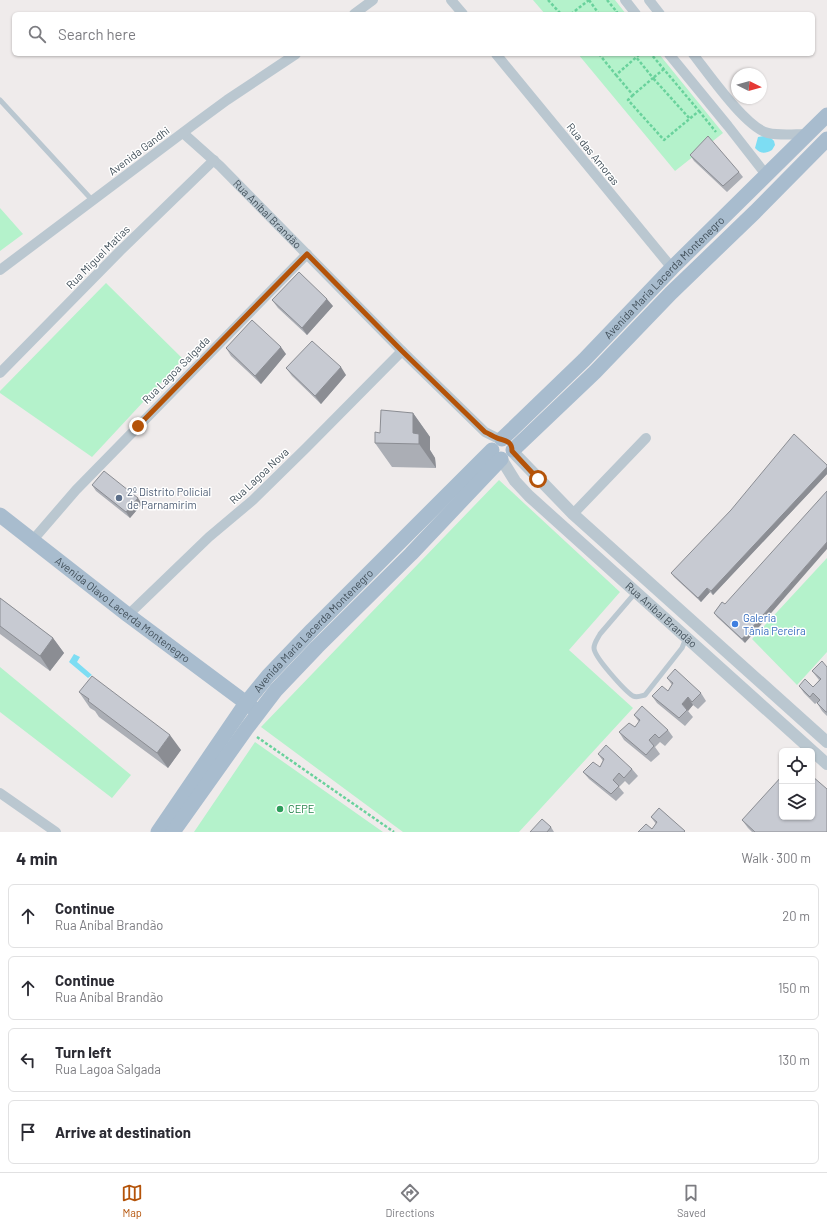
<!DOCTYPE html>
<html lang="en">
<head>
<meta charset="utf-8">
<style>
	:root { --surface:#fff; --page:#f2f2f3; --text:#2b2b33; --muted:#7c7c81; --line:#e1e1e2; --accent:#b45309 }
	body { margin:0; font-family:Barlow,sans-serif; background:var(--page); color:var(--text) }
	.controls { position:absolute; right:12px; bottom:12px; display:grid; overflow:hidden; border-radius:6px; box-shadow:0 1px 3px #0004 }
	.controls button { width:36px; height:36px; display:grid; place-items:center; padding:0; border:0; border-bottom:1px solid var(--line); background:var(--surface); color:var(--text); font:20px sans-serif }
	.compass { position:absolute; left:731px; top:68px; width:36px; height:36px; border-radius:50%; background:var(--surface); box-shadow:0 1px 3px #0004; rotate:95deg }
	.stop { position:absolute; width:12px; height:12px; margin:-9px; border:3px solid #b45309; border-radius:50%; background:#fff }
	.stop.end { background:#b45309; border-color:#fff; box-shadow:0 1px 4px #0008 }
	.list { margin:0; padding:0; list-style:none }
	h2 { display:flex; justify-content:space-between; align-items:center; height:52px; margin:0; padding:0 16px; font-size:17px }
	h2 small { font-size:13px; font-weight:400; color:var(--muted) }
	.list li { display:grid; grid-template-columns:26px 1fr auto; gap:12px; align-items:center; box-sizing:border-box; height:64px; margin:0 8px 8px; padding:0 8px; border:1px solid var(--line); border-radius:6px }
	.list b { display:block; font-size:15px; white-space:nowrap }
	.list p { margin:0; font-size:13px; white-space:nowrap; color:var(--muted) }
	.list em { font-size:13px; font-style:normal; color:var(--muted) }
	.icon { flex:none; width:22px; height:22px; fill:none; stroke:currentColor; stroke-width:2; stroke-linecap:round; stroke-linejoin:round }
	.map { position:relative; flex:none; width:827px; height:832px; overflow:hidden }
	.search { position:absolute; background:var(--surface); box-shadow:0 1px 3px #0004; left:12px; right:12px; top:12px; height:44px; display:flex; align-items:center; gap:10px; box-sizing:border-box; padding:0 14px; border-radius:6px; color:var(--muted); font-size:15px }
	.sheet { height:340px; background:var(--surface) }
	nav { display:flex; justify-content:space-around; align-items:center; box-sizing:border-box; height:56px; border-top:1px solid var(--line); background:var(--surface); font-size:11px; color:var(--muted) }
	nav a { display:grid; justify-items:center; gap:2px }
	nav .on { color:var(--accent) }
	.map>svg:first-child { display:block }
</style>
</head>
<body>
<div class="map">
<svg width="827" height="832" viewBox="0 0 827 832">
	<rect width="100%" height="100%" fill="#efebeb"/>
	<path fill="#b4f2cb" d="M533,0H615L626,14H545Z
		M578,54H659L723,133L675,171Z
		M0,208L23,234L0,251Z
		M106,283L183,359L92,457L0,393V391Z
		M499,480L620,592L569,650L633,708L519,832H403L261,727Z
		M827,558V652L797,685L752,639Z
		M0,667L131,775L112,798L0,712Z
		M255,742L383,832H194Z"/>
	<path fill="#7dddf3" d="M764,136L770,137L774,141L775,145L772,150C765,154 761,154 755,148L758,137Z
		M74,654L80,657L77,662L92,675L88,678L69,662Z"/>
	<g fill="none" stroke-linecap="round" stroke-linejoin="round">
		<path stroke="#69d29c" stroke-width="2.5" stroke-dasharray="3 2" stroke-linecap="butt" d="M548,0L561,14
			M589,0L599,14
			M607,0L617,12L615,14
			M571,14L589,0
			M599,54L616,75L640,54
			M664,69L653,78L690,119
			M616,75L633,95L653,78L636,57
			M633,95L628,100L664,140L699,111L651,54
			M699,111L716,132
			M257,737L394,832"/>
		<path stroke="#bac7d0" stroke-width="5" d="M0,100L93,201
			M636,592L600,634C598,638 594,643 594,648C594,657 625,691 633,696C637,698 641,696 645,695L682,648L686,638"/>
		<g stroke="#bac7d0" stroke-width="10">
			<path d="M451,0L463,14"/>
			<path d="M625,0L636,14"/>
			<path d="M649,0L660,14"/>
			<path d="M354,14L373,0"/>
			<path d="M496,54L672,268"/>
			<path d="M669,54L728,126L767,176"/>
			<path d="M693,54C708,73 746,128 768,133C781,136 795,134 808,134"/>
			<path id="s1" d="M183,133L220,166L402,351L485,432L501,440"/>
			<path d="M0,270L193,125L227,100L296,54"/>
			<path d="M0,373L120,251L214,160"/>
			<path d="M573,514L646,438"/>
			<path d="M32,541L76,490L307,254"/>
			<path d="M128,615L209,537L253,500L306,448L402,351"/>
			<path d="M0,793L56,832"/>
		</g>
		<g stroke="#bac7d0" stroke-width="12">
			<path d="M512,451L573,514L827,742"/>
			<path id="s2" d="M502,460L515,481L529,496L827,764"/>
		</g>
		<g stroke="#a8bcce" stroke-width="15">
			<path id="s3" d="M502,439L584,360L672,268L827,115"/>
			<path d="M513,450L595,372L671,293L755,212L827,139"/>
			<path id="s4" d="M0,515L128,615L253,708"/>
			<path id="s5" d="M158,832L246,703L268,676L312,630L492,450"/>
			<path d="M173,832L247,728L276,690L317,647L411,554L501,459"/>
		</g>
	</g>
	<path fill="#abaeb5" d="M690,155L739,172L743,177L727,192L694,161Z
		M272,300L333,306L307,335L278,308Z
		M226,348L286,354L261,384L231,356Z
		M286,368L346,375L321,404L292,376Z
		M413,413L430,437V450L435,458L436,468L392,467L375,443L380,433Z
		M827,465V474L713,595L710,592L701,602L674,577L671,573Z
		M92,485L142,504L130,518L96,491Z
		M0,598L53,638L64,653L50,671L0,634Z
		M722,602L745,643L717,617L714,613Z
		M827,667V716L822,711L817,703L819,701L815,704L804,693L799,686L813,687L819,680L812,671Z
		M667,678L701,693L706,701L698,709L693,705L688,711L693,717L685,726L657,703L652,696L668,691L672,685Z
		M79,692L181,750L168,768L99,717L95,711L90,708Z
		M634,715L668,730L673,737L665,746L660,742L655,747L660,754L651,762L624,740L619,732L635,727L639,722Z
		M598,754L632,769L638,776L629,785L625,781L619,787L624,793L616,801L589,779L583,772L600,767L603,761Z
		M659,808L685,832H638L652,829L656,824L651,817Z
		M742,820L827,832H752L748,828Z
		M551,827L554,832H530Z"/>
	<path fill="#8b8d93" d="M327,299L333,306L307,335L302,328Z
		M281,347L286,354L261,384L255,376Z
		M341,367L346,375L321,404L315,396Z
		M413,413L430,437V450L435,458L436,468L419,444L413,433Z
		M827,467V474L713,595L711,591Z
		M138,498L142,504L130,518L126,512Z
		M827,542V549L745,643L742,639Z
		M707,588L710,592L701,602L698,598Z
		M53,638L64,653L50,671L40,656Z
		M688,697L693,705L688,711L682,704Z
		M170,735L181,750L168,768L157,753Z"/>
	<path fill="#c7cad2" stroke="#8b8d93" d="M708,136L739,172L723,186L690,155Z
		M299,272L327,299L302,328L272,300Z
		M252,320L281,347L255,376L226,348Z
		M312,341L341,367L315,396L286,368Z
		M381,410L413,413V433L419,434V444L375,443V432L380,433Z
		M794,434L827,465V467L711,591L707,588L698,598L671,573L731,510Z
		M104,471L138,498L126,512L92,485Z
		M827,491V542L742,639L714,613L722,602L725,604Z
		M0,598L53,638L40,656L0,626Z
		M822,661L827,667V712H826L817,703L820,700L813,693L810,697L799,686L805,679L813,687L821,679L812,671Z
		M675,669L701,693L692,702L688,697L682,704L687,710L679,718L652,696L662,686L668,691L673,683L667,678Z
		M92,676L170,735L157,753L88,701L89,699L79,692Z
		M642,706L668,730L659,738L655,734L649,740L654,746L646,755L619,732L629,723L635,727L640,720L634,715Z
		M606,745L632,769L624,778L619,773L613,780L619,786L611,794L583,772L593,762L600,767L604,759L598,754Z
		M782,776V817H812V776L827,789V832H755L742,820Z
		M659,808L685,831L684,832H638L646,824L652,829L657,822L651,817Z
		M542,819L551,827L547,832H530Z"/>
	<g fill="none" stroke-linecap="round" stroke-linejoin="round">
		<path stroke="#b45309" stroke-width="5" d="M138,426L307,254L402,351L485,432C490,434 495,438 500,439C507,441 512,442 512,451L538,479"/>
	</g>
	<circle fill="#5c6f8a" stroke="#fff" stroke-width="1.5" cx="119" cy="498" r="4"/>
	<circle fill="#3f7fe0" stroke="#fff" stroke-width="1.5" cx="735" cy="624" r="4"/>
	<circle fill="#2e9e5b" stroke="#fff" stroke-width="1.5" cx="280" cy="809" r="4"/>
	<g text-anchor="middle" stroke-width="3" stroke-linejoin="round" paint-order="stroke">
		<g font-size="11" fill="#42505a" stroke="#fff">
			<text transform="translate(139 151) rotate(-37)" y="4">Avenida Gandhi</text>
			<text transform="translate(593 154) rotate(51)" y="4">Rua das Amoras</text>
			<text dy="4" stroke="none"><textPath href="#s1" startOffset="117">Rua Aníbal Brandão</textPath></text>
			<text transform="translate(98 257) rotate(-45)" y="4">Rua Miguel Matias</text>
			<text dy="4" stroke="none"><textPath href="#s3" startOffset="229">Avenida Maria Lacerda Montenegro</textPath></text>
			<text transform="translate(176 370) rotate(-45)" y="4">Rua Lagoa Salgada</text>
			<text transform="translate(259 476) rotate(-43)" y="4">Rua Lagoa Nova</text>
			<text dy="4" stroke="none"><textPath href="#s4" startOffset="155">Avenida Olavo Lacerda Montenegro</textPath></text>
			<text dy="4" stroke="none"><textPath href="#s2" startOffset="223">Rua Aníbal Brandão</textPath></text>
			<text dy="4" stroke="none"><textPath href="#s5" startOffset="255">Avenida Maria Lacerda Montenegro</textPath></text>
		</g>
		<g font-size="11" fill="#4e5e75" stroke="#fff" text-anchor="start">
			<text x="127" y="496">2º Distrito Policial<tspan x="127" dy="13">de Parnamirim</tspan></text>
		</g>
		<g font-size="11" fill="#366cbe" stroke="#fff" text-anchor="start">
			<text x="743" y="622">Galeria<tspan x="743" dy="13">Tânia Pereira</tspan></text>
		</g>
		<g font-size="11" fill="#27864d" stroke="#fff" text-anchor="start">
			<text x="288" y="813">CEPE</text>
		</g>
	</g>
</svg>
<div class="controls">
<button><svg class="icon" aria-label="locate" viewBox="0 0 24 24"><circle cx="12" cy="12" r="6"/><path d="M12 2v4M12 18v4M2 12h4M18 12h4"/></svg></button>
<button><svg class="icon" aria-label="layers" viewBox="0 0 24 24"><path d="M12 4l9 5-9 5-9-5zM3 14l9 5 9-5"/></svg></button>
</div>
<svg class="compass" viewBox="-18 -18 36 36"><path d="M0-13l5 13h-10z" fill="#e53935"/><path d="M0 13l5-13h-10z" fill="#7c7c81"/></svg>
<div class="stop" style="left:538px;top:479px"></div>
<div class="stop end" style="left:138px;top:426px"></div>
<div class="search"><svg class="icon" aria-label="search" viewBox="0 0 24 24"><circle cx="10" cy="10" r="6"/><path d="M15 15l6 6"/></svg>Search here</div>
</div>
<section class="sheet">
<h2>4 min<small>Walk · 300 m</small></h2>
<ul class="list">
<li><svg class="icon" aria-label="ahead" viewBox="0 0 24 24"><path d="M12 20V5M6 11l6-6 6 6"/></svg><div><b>Continue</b><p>Rua Aníbal Brandão</p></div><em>20 m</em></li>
<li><svg class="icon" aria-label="ahead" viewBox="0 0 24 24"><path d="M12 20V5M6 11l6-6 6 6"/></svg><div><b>Continue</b><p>Rua Aníbal Brandão</p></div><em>150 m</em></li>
<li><svg class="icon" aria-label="left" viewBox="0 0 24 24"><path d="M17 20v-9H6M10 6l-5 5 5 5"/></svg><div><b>Turn left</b><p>Rua Lagoa Salgada</p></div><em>130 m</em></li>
<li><svg class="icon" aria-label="arrive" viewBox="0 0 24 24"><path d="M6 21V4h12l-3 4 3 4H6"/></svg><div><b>Arrive at destination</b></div></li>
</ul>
</section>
<nav>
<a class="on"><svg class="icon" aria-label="map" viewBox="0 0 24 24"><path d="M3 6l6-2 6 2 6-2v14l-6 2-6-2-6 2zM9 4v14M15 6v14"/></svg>Map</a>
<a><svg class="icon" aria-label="directions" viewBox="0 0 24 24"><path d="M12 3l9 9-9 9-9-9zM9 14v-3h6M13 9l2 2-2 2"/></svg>Directions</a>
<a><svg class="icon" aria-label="saved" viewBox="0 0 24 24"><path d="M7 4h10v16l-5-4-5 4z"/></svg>Saved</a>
</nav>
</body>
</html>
